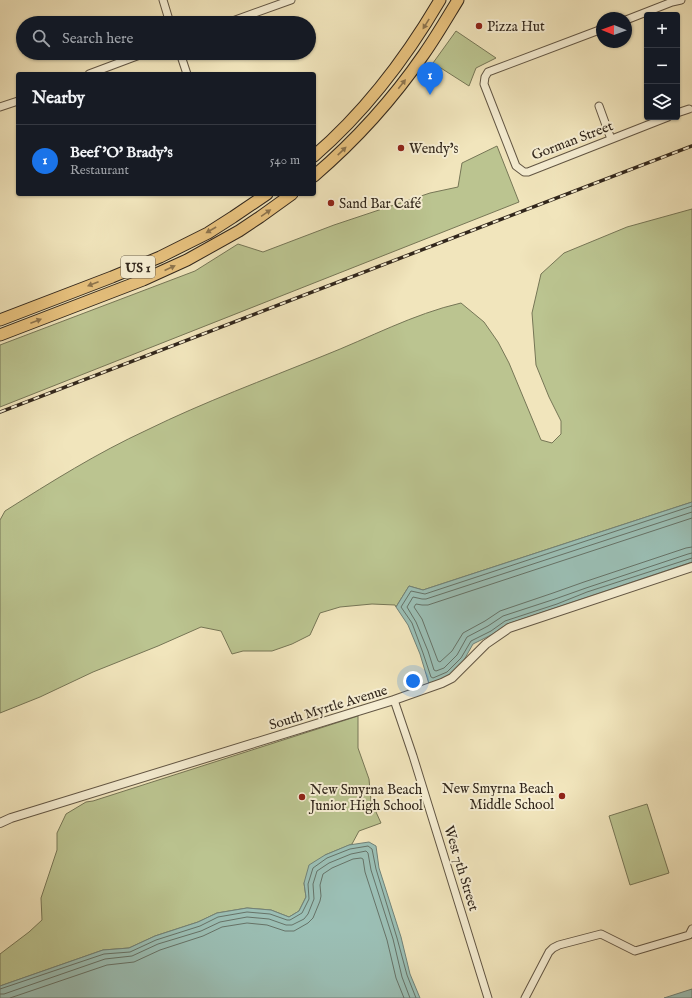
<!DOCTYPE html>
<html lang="en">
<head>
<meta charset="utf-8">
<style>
	:root { --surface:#171b24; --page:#242831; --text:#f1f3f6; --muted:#9ea1a6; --line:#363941; --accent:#1a73e8 }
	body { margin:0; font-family:"IM FELL English",serif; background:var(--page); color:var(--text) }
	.controls { position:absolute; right:12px; top:12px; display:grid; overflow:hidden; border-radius:4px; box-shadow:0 1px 3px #0004 }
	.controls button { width:36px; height:36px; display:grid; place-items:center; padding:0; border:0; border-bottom:1px solid var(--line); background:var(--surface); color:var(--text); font:20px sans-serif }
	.compass { position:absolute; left:596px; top:12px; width:36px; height:36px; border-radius:50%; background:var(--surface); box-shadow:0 1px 3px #0004; rotate:271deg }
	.you { position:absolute; left:413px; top:681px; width:14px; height:14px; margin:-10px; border:3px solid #fff; border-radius:50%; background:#1a73e8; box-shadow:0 0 0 6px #1a73e833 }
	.badge { display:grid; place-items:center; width:26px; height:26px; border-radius:50%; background:var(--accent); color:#fff; font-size:13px; font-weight:700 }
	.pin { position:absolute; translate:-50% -33px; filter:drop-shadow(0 1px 2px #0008) }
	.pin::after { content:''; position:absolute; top:21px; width:14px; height:12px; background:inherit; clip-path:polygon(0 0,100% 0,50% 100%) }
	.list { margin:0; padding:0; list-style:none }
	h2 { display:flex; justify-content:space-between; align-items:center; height:52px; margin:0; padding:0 16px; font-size:17px }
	h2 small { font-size:13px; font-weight:400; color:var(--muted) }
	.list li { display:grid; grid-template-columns:26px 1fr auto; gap:12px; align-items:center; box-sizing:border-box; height:72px; padding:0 16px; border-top:1px solid var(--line) }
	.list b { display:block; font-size:15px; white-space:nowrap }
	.list p { margin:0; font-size:13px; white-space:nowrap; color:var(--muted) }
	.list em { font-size:13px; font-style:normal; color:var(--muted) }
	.icon { flex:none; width:22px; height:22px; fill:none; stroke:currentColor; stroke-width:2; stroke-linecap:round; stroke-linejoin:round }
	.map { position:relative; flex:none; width:692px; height:998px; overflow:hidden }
	.search { position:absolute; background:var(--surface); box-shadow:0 1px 3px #0004; left:16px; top:16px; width:300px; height:44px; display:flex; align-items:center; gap:10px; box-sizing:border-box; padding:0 14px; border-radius:22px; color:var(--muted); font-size:15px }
	.panel { position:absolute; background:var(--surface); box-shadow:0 1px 3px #0004; left:16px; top:72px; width:300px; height:124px; border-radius:4px }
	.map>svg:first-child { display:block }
</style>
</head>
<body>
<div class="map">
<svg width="692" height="998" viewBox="0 0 692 998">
	<rect width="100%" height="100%" fill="#f1e5bc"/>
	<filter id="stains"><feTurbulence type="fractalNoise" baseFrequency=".005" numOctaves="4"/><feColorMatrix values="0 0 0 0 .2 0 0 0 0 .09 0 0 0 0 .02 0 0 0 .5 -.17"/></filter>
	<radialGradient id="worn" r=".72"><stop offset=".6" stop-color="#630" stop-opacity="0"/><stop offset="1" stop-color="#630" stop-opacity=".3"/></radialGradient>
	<path fill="#bbc490" stroke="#767656" d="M456,31L496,58L476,68L469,86L433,63Z
		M497,146L519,202L0,407V345L195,271L238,244L263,252L334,225L430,193L458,187L462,163Z
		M692,209V502L423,590L409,586L396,607L395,605L372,604L340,607L320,613L310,635L292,644L272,651H243L232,654L221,631L201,627L158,646L93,672L40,697L0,713V520L5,511C51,482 97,453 147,430C204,402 264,380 323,356C369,338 413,314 461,303L484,322L498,342L509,363L541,440L552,443L561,434V421L549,397L536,365L532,313L541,274L564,253L627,227Z
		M358,716V748L369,779L371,801L381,823L359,831L352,844L325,855L304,883L306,897L299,911L289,917L271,910L247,908L217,913L198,922L155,936L129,948L103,950L0,986V954L29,932L42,920L41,898L57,850V833L66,814L86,802L93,801Z
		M647,804L669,873L630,885L609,816Z"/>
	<path fill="#9bbfb5" stroke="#718278" d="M692,502V562L507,624L493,634L473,644L464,660L449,675L440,680L429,684L420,654L408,625L396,607L409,586L423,590Z
		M369,842L376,846L379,868L401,937L410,974L420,998H0V986L103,950L129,948L155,936L198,922L217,913L247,908L271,910L289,917L299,911L306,897L304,883L309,865L325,855L349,845Z
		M692,989V998H664Z"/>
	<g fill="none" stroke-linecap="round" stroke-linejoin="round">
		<path stroke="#667368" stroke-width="1" d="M692,506L425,594L411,591L401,607L412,623L423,653L431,677L433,678L447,672L461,658L471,641L491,631L505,621L557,604L587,592L692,558
			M692,512L426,599H422L413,597L407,607L416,622L428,651L434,670L436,671L444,668L457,655L467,637L488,626L503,616L555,599L586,588L688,554L692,553
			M692,518L428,605H422L416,604L414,607L422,619L438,661L440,662L452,651L463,633L485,621L500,611L553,593L584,582L686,548L692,547
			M0,989L104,954L130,952L156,940L200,926L218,917L247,912L270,914L287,920H290L302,913L309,899L308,884L313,868L327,858L350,849L368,846L372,849L376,869L397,938L407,975L416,998
			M0,994H4L105,959L132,956L158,944L201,931L220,922L247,917L269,919L286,925H292L304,919L308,914L314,899L313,884L317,871L329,863L351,854L366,851L368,853L371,870L393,939L402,977L410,998
			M10,998L107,965L134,962L160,950L203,936L222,927L247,923L267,925L285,931H294L308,923L313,918L320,901L321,896L320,885L323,874L332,868L353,859L361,858L363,859L365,872L387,940L396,978L404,998"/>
		<g stroke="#625644" stroke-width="9">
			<path id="minor" d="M163,0L170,23
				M626,20L672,2L681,0
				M227,23L291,0
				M602,29L488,72L485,77L484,84L516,166L524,172H528L668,117
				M180,53L187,74
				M89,74L145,53
				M599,106L611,139
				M0,107L18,101
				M677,113L689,109
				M394,700L413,756L488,998
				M525,998L549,952L553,948L559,945L601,934L635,951L689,935L692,929"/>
		</g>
		<g stroke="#625644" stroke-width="10">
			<path id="tertiary" d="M0,823L11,818L394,700L442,683L452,678L486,644L509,628L692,567"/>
		</g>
		<g stroke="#32271c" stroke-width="13">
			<path id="primary" d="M314,156C365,112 406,58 440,0
				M314,176C356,140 393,99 424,54C436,37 447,18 458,0
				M0,320L112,277L160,257L208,233L233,217L267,194
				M0,335L143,280L187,260L239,231L260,217L292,194"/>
		</g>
		<use href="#minor" stroke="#f6eed3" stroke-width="7"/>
		<use href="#tertiary" stroke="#f6eed3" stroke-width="8"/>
		<use href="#primary" stroke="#e8c27e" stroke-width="11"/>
		<g stroke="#32271c" stroke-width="3.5">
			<path id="rail" d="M0,412L692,146"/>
		</g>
		<use href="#rail" stroke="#f6eed3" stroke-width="2" stroke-dasharray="6" stroke-linecap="butt"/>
	</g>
	<defs><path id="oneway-solid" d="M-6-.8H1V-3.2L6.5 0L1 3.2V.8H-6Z"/></defs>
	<g fill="#8d744d">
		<use href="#oneway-solid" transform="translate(426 24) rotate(122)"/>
		<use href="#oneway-solid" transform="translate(402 84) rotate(-52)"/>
		<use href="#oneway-solid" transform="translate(342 151) rotate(-44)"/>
		<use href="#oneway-solid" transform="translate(266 213) rotate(-35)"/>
		<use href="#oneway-solid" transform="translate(211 230) rotate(150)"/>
		<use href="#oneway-solid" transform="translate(170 268) rotate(-25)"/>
		<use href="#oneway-solid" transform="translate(93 284) rotate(159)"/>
		<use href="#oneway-solid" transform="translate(36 321) rotate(-21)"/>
	</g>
	<g fill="#8f2418" stroke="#f6eed3" stroke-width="1.5">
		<circle cx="479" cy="26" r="4"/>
		<circle cx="401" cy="148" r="4"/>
		<circle cx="331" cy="203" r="4"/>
		<circle cx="562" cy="796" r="4"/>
		<circle cx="302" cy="797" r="4"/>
	</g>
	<g text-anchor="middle" stroke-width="4" stroke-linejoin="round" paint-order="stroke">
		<rect fill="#f6eed3" stroke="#6d6353" stroke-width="1" x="121" y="256" width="34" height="22" rx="3"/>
		<g font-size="13" font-weight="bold" fill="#32271c">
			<text x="138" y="272">US 1</text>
		</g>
		<g font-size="14" fill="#32271c" stroke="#f6eed3" text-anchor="start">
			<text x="487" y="31">Pizza Hut</text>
			<text x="409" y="153">Wendy's</text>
			<text x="339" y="208">Sand Bar Café</text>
			<text x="554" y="793" text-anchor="end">New Smyrna Beach<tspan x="554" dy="16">Middle School</tspan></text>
			<text x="310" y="794">New Smyrna Beach<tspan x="310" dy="16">Junior High School</tspan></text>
		</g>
		<g font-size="14" fill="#32271c" stroke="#f6eed3">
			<text transform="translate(572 140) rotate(-21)" y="5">Gorman Street</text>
			<text transform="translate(328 707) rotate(-17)" y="5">South Myrtle Avenue</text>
			<text transform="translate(462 868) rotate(73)" y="5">West 7th Street</text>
		</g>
	</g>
	<rect width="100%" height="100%" filter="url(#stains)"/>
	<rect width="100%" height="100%" fill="url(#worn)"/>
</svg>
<div class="controls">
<button>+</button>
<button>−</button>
<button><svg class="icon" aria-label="layers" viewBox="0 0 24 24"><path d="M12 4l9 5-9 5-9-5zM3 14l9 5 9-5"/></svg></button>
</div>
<svg class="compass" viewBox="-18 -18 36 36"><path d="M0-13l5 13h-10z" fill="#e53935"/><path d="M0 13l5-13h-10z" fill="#9ea1a6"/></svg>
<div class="you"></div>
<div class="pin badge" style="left:430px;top:95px">1</div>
<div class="search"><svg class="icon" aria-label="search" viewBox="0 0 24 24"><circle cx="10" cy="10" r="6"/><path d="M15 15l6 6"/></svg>Search here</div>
<section class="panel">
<h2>Nearby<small></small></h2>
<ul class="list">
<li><span class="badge">1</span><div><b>Beef 'O' Brady's</b><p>Restaurant</p></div><em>540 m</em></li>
</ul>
</section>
</div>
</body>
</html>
